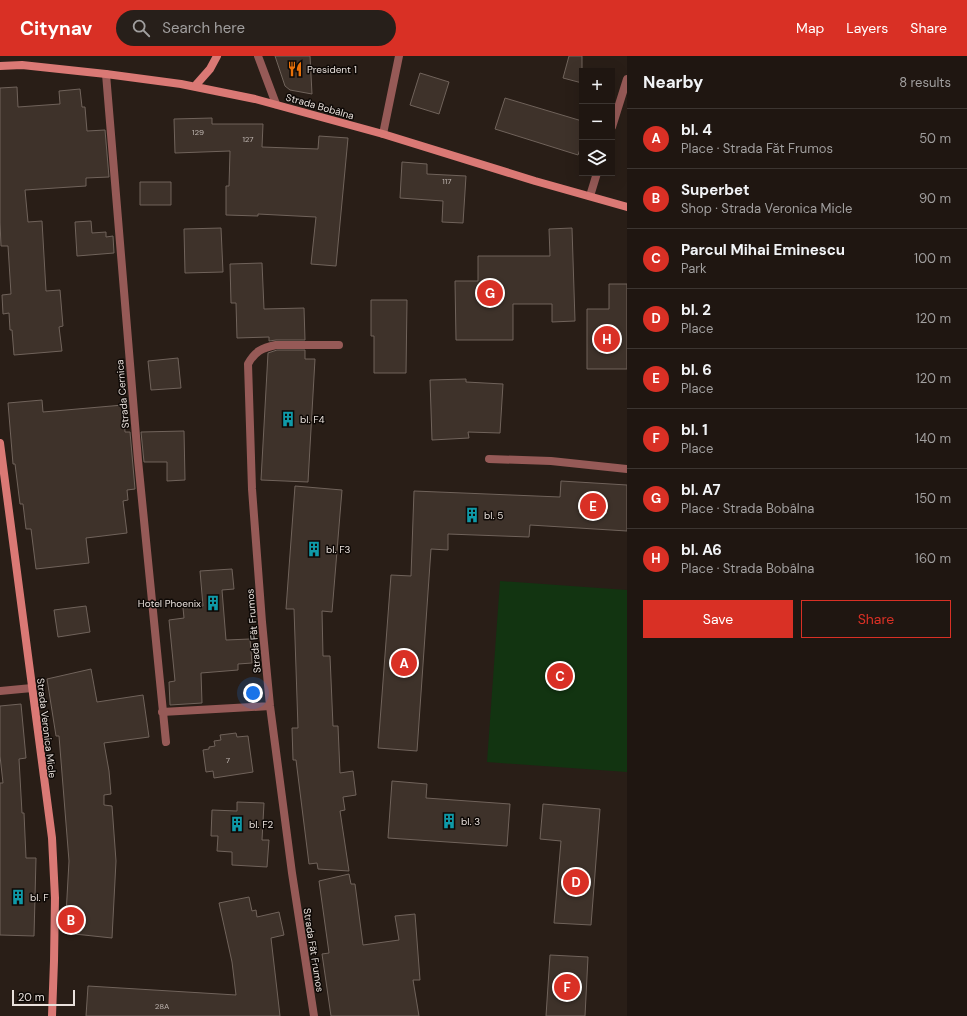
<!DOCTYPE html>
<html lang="en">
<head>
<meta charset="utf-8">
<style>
	:root { --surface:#1f1611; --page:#271f1a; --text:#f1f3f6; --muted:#a19f9f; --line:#3c3531; --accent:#d93025 }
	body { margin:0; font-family:"DM Sans",sans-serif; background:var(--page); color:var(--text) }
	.controls { position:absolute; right:12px; top:12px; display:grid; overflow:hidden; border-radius:0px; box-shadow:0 4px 16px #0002 }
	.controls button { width:36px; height:36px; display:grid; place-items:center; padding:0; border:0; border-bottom:1px solid var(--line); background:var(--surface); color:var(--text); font:20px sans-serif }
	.scale { position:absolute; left:12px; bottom:10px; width:63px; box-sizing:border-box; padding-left:4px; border:2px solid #e9e1dc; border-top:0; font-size:11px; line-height:14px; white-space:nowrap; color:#e9e1dc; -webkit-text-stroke:3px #0e0906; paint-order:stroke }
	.you { position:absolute; left:253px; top:637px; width:14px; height:14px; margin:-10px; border:3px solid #fff; border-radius:50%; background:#1a73e8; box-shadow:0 0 0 6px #1a73e833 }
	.badge { display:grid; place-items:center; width:26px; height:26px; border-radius:50%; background:var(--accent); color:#fff; font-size:13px; font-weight:700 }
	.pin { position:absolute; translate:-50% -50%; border:2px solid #fff; box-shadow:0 1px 4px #0006 }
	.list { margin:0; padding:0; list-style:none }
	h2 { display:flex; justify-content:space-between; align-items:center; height:52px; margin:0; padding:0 16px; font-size:17px }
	h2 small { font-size:13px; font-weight:400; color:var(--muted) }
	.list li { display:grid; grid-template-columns:26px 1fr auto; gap:12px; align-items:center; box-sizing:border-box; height:60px; padding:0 16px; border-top:1px solid var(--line) }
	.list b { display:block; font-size:15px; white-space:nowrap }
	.list p { margin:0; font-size:13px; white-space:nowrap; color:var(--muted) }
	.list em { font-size:13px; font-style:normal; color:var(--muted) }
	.actions { display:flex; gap:8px; padding:12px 16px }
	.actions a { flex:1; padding:9px 0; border:1px solid var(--accent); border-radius:0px; text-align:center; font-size:14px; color:var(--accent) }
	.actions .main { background:var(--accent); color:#fff }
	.icon { flex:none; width:22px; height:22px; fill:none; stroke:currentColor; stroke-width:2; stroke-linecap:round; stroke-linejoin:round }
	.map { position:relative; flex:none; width:627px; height:960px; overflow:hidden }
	header { display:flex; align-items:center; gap:24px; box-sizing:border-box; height:56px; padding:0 20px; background:var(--accent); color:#fff }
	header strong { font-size:19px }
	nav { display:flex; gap:22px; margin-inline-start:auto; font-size:14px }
	.search { width:280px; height:36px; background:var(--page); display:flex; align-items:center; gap:10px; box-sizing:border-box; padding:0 14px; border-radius:22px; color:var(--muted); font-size:15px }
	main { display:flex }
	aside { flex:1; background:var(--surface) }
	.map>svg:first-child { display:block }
</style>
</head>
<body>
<header>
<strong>Citynav</strong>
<div class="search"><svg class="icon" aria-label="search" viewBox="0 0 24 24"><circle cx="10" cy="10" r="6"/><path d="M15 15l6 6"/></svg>Search here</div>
<nav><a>Map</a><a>Layers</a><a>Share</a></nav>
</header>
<main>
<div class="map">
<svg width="627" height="960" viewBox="0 0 627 960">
	<rect width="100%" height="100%" fill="#291e17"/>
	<path fill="#123411" d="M500,525L627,534V716L487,706Z"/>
	<path fill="#3e322a" stroke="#70635b" d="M275,0H310L312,38L290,34L285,30Z
		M569,0H582V27L563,22Z
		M420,17L449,26L439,58L410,49Z
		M17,31L18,51L60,48L59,35L80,33L82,51H85L87,75L105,74L109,121L86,122V130L25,134L28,166L42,165L46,235L60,234L63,270L59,271L62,295L14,299L12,274H10L9,257L3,258L2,239L11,238L8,190H1L0,166V32Z
		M505,42L582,65V87L578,99L495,73Z
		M212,62V68H263L262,91L318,93L319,80L348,82L336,210L311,208L316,161L258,158V160L226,159V130H229L230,95L175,97L174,63Z
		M402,106L427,108V118L466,120L463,167L442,166L443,145L400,142Z
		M140,126H171V149H140Z
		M91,165L92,177L106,176V181L113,180L114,197L77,200L75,166Z
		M221,172L223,216L185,217L184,173Z
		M572,172L575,265L552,266V248H513V284H456L455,225H478V200H550L549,173Z
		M262,207L264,253L304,252L305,284H276L269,285V281L237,282L236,247H231L230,208Z
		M609,228H627V313H587V253H609Z
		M371,244H407L406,317H374V280H371Z
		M277,294H305V303H315L308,426L261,424L268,297Z
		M178,302L181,332L151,334L148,305Z
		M466,323V326L503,328L500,377L468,376L469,382L432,384L430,324Z
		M42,344L43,356L123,349L125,376H130L135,433L127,434L128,444L123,445L127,477L86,482L89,507L36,513L31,473H26L23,448H20L15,408H13L8,347Z
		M184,375L185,424L167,425V406H144L141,376Z
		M561,425L627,429V475L530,469L529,481L448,478V494L431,493L417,695L378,692L391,519L411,520L414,435L560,441Z
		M295,430L342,434L332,556L322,555L323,600H330L333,670H338L340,717L353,715L356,739L343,741L345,754L340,755L349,815L318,813L317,807L309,808L296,704H293L292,672H298L294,553H286Z
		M232,513L234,533L222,534L226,584L250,583L252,607L238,608V614L201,617L202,647L170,649L169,626L175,625L169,564L184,562L183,552L203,550L200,515Z
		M86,550L90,576L58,581L54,554Z
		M91,613L97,646L143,639L149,681L104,687L109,715L111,738L104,739V749L112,750L116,805L112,882L65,877L69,805L59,680H56L47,623Z
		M21,648L26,702L19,703L22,757H24L26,802H36L34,880L0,879V727H3L0,700V650Z
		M236,677L237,681L248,680L253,716L214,722L213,715L206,716L203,694L209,693V691L215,690L214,685L221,684L220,679Z
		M392,725L427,728L426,742L510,748L507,790L388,782Z
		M237,746L264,747L262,784H269L267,811L232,809V796L217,795L218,780H211L212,754L237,755Z
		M543,748L600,753L591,869L554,867L561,785L540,783Z
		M349,818L351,828H355L363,889L399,884L395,860L415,858L420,924H413L419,960H331L322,898L329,897L319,825Z
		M249,841L252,855L256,854L257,861L279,856L284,879L271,882L280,960H86L88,930L236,939L232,906L219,847Z
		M550,899L588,901L585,960H546Z"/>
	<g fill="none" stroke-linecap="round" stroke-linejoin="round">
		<path stroke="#965a57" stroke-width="8" d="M258,0L276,48
			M106,18L138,404L166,686
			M612,71L627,23
			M383,78L399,0
			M590,140L597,117
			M489,403L551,405L627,413
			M0,635L32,632
			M162,656L270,650
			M314,960L292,817L270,650L262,566L252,433L248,308C255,295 262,292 276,289H339"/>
		<path stroke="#da7975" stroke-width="8" d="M0,10L22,9L106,18L181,28L255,43L383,78L535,125L627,151
			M195,30L210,13L217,0
			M0,387L52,782L55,842L54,905L52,960"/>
	</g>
	<defs>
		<g id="restaurant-bare" transform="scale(1.2)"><path d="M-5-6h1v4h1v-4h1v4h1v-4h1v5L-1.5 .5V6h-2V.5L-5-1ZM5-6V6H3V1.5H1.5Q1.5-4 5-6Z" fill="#e8710a" stroke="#0e0906" stroke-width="2.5" paint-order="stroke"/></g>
		<g id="building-bare" transform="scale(1.2)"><path d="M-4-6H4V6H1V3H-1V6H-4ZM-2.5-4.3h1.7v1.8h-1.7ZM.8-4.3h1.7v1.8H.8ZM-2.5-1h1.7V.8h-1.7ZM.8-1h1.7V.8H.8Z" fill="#0f9aa8" stroke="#0e0906" stroke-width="2.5" paint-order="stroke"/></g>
	</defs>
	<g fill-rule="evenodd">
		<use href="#restaurant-bare" x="295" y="13"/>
		<use href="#building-bare" x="288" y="363"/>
		<use href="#building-bare" x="472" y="459"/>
		<use href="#building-bare" x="314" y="493"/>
		<use href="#building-bare" x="213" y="547"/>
		<use href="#building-bare" x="449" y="765"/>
		<use href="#building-bare" x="237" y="768"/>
		<use href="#building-bare" x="18" y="841"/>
	</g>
	<g text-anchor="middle" stroke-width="3" stroke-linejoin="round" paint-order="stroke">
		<g font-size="8" fill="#beb5b0">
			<text x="198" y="79">129</text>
			<text x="248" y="86">127</text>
			<text x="447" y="128">117</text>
			<text x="228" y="707">7</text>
			<text x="162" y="953">28A</text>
		</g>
		<g font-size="10" fill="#e9e1dc" stroke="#0e0906" text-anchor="start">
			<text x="307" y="17">President 1</text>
			<text x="300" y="367">bl. F4</text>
			<text x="484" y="463">bl. 5</text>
			<text x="326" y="497">bl. F3</text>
			<text x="201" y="551" text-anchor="end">Hotel Phoenix</text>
			<text x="461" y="769">bl. 3</text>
			<text x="249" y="772">bl. F2</text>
			<text x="30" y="845">bl. F</text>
		</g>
		<g font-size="10" fill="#e9e1dc" stroke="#0e0906">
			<text transform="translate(320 50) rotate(16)" y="4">Strada Bobâlna</text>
			<text transform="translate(122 338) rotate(-95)" y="4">Strada Cernica</text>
			<text transform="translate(253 575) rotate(-95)" y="4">Strada Făt Frumos</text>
			<text transform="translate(47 672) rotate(83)" y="4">Strada Veronica Micle</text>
			<text transform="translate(314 894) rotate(81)" y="4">Strada Făt Frumos</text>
		</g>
	</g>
</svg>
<div class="controls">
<button>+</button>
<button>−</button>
<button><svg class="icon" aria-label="layers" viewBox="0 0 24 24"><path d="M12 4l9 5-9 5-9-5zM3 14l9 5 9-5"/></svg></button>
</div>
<div class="scale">20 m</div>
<div class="you"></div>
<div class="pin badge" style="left:404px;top:607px">A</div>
<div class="pin badge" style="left:71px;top:864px">B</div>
<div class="pin badge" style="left:560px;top:620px">C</div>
<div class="pin badge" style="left:576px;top:826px">D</div>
<div class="pin badge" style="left:593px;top:450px">E</div>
<div class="pin badge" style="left:567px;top:931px">F</div>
<div class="pin badge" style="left:490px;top:237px">G</div>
<div class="pin badge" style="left:607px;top:283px">H</div>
</div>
<aside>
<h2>Nearby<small>8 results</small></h2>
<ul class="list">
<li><span class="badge">A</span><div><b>bl. 4</b><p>Place · Strada Făt Frumos</p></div><em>50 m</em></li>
<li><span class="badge">B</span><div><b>Superbet</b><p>Shop · Strada Veronica Micle</p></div><em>90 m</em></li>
<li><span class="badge">C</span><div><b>Parcul Mihai Eminescu</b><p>Park</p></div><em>100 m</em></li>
<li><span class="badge">D</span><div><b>bl. 2</b><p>Place</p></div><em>120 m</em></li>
<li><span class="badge">E</span><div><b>bl. 6</b><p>Place</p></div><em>120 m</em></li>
<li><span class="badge">F</span><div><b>bl. 1</b><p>Place</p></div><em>140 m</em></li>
<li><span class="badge">G</span><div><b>bl. A7</b><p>Place · Strada Bobâlna</p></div><em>150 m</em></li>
<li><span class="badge">H</span><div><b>bl. A6</b><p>Place · Strada Bobâlna</p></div><em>160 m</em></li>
</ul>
<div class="actions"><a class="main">Save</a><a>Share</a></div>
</aside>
</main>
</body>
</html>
